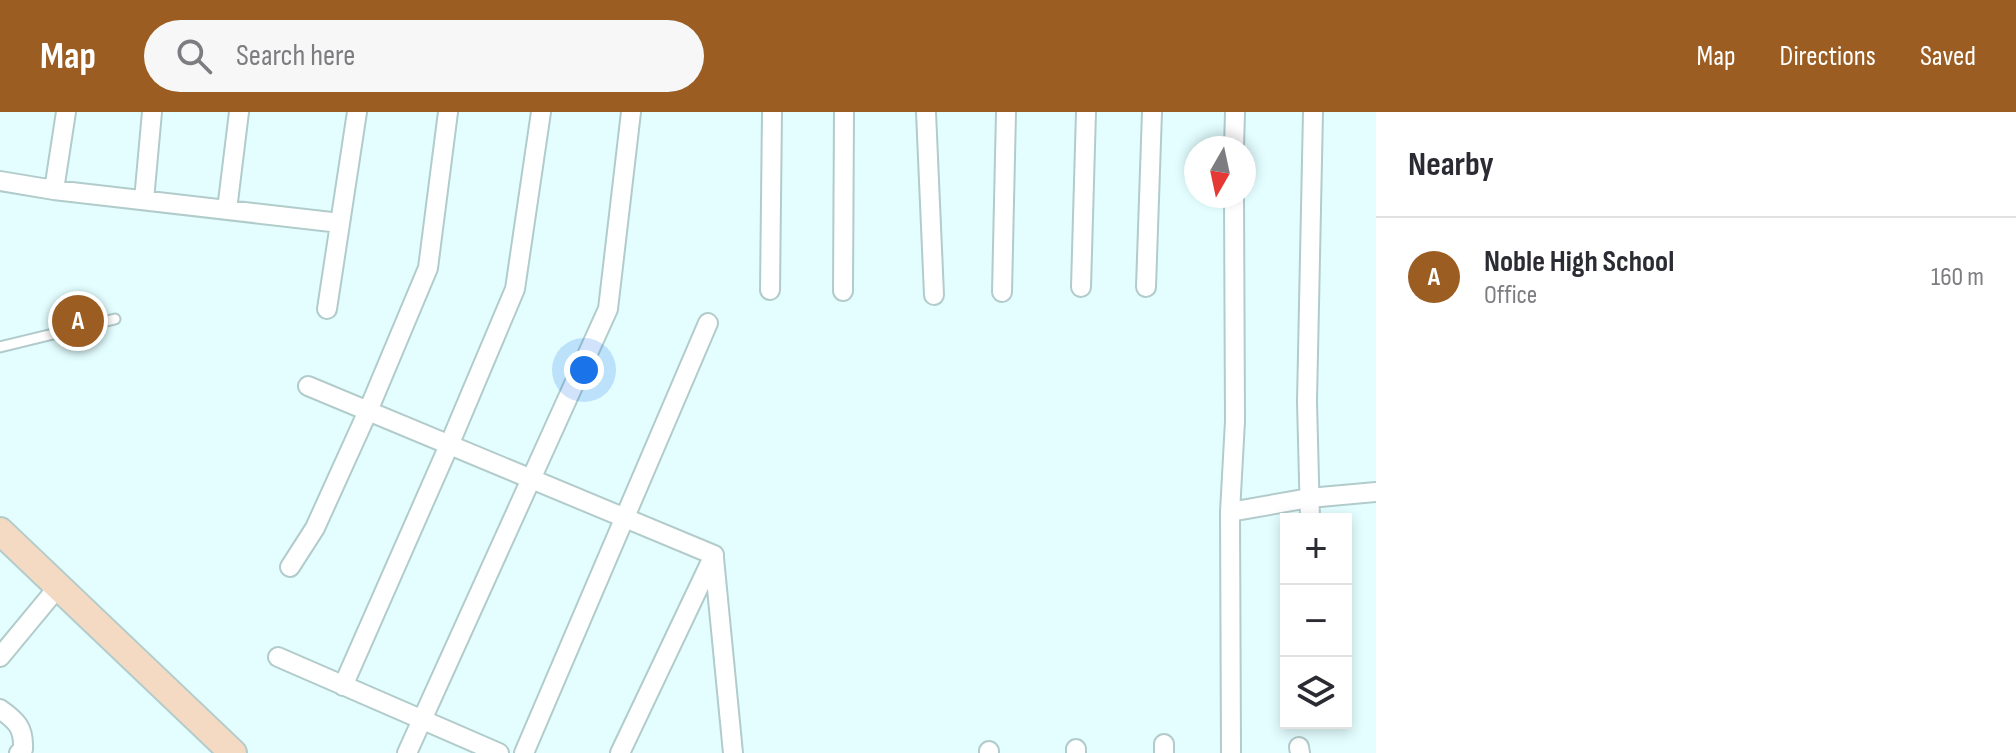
<!DOCTYPE html>
<html lang="en">
<head>
<meta charset="utf-8">
<style>
	:root { --surface:#fff; --page:#f7f7f7; --text:#2b2b33; --muted:#7c7c81; --line:#e1e1e2; --accent:#9b5d22 }
	body { margin:0; font-family:"Sofia Sans Condensed",sans-serif; background:var(--page); color:var(--text) }
	.controls { position:absolute; right:24px; bottom:24px; display:grid; overflow:hidden; border-radius:0px; box-shadow:0 4px 12px #0003 }
	.controls button { width:72px; height:72px; display:grid; place-items:center; padding:0; border:0; border-bottom:2px solid var(--line); background:var(--surface); color:var(--text); font:40px sans-serif }
	.compass { position:absolute; left:1184px; top:24px; width:72px; height:72px; border-radius:50%; background:var(--surface); box-shadow:0 4px 12px #0003; rotate:189deg }
	.you { position:absolute; left:584px; top:258px; width:28px; height:28px; margin:-20px; border:6px solid #fff; border-radius:50%; background:#1a73e8; box-shadow:0 0 0 12px #1a73e833 }
	.badge { display:grid; place-items:center; width:52px; height:52px; border-radius:50%; background:var(--accent); color:#fff; font-size:26px; font-weight:700 }
	.pin { position:absolute; translate:-50% -50%; border:4px solid #fff; box-shadow:0 2px 8px #0006 }
	.list { margin:0; padding:0; list-style:none }
	h2 { display:flex; justify-content:space-between; align-items:center; height:104px; margin:0; padding:0 32px; font-size:34px }
	h2 small { font-size:26px; font-weight:400; color:var(--muted) }
	.list li { display:grid; grid-template-columns:52px 1fr auto; gap:24px; align-items:center; box-sizing:border-box; height:120px; padding:0 32px; border-top:2px solid var(--line) }
	.list b { display:block; font-size:30px; white-space:nowrap }
	.list p { margin:0; font-size:26px; white-space:nowrap; color:var(--muted) }
	.list em { font-size:26px; font-style:normal; color:var(--muted) }
	.icon { flex:none; width:44px; height:44px; fill:none; stroke:currentColor; stroke-width:2; stroke-linecap:round; stroke-linejoin:round }
	.map { position:relative; flex:none; width:1376px; height:641px; overflow:hidden }
	header { display:flex; align-items:center; gap:48px; box-sizing:border-box; height:112px; padding:0 40px; background:var(--accent); color:#fff }
	header strong { font-size:38px }
	nav { display:flex; gap:44px; margin-inline-start:auto; font-size:28px }
	.search { width:560px; height:72px; background:var(--page); display:flex; align-items:center; gap:20px; box-sizing:border-box; padding:0 28px; border-radius:44px; color:var(--muted); font-size:30px }
	main { display:flex }
	aside { flex:1; background:var(--surface) }
	.map>svg:first-child { display:block }
</style>
</head>
<body>
<header>
<strong>Map</strong>
<div class="search"><svg class="icon" aria-label="search" viewBox="0 0 24 24"><circle cx="10" cy="10" r="6"/><path d="M15 15l6 6"/></svg>Search here</div>
<nav><a>Map</a><a>Directions</a><a>Saved</a></nav>
</header>
<main>
<div class="map">
<svg width="1376" height="641" viewBox="0 0 1376 641">
	<rect width="100%" height="100%" fill="#e4feff"/>
	<g fill="none" stroke-linecap="round" stroke-linejoin="round">
		<g stroke="#b2cbcb" stroke-width="13">
			<path id="lane" d="M0,235L115,207"/>
		</g>
		<g stroke="#b2cbcb" stroke-width="22">
			<path id="street" d="M926,0L934,183
				M1234,36L1235,0
				M0,69L54,78L340,111
				M54,78L66,0
				M144,88L152,0
				M227,98L239,0
				M1081,175L1086,0
				M1146,175L1152,0
				M770,178L772,0
				M843,179L844,0
				M1002,180L1006,0
				M327,197L357,0
				M308,274L714,443
				M1230,400L1309,386L1376,380
				M1310,407L1307,290L1313,0
				M714,446L733,641
				M290,455L315,416L368,299L428,156L448,0
				M0,545L58,475
				M278,545L499,641
				M343,574L450,331L515,177L541,0
				M0,597C17,609 24,616 23,637L19,641
				M1164,632V641
				M1299,635L1300,641
				M1076,637V641
				M989,639V641
				M407,641L608,197L631,0
				M524,641L708,211
				M620,641L714,443
				M1231,641L1230,400L1235,309L1234,84"/>
		</g>
		<g stroke="#b2cbcb" stroke-width="30">
			<path id="secondary" d="M0,419L233,641"/>
		</g>
		<use href="#lane" stroke="#fff" stroke-width="9"/>
		<use href="#street" stroke="#fff" stroke-width="18"/>
		<use href="#secondary" stroke="#f4dac2" stroke-width="26"/>
	</g>
</svg>
<div class="controls">
<button>+</button>
<button>−</button>
<button><svg class="icon" aria-label="layers" viewBox="0 0 24 24"><path d="M12 4l9 5-9 5-9-5zM3 14l9 5 9-5"/></svg></button>
</div>
<svg class="compass" viewBox="-18 -18 36 36"><path d="M0-13l5 13h-10z" fill="#e53935"/><path d="M0 13l5-13h-10z" fill="#7c7c81"/></svg>
<div class="you"></div>
<div class="pin badge" style="left:78px;top:209px">A</div>
</div>
<aside>
<h2>Nearby<small></small></h2>
<ul class="list">
<li><span class="badge">A</span><div><b>Noble High School</b><p>Office</p></div><em>160 m</em></li>
</ul>
</aside>
</main>
</body>
</html>
